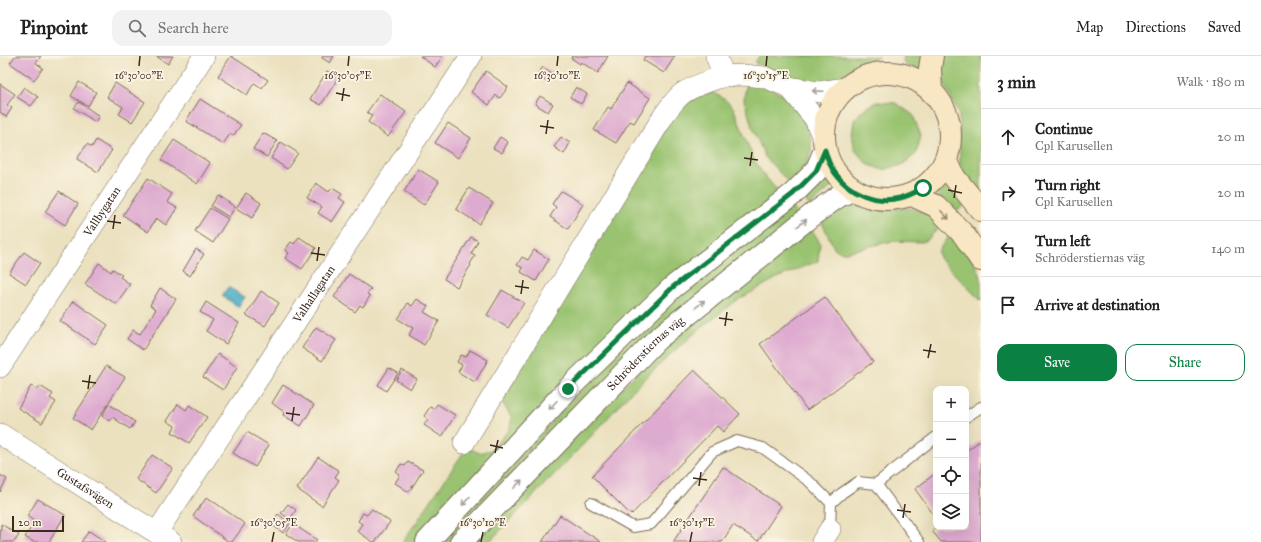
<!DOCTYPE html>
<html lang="en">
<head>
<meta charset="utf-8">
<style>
	:root { --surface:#fff; --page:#f2f2f2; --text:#222; --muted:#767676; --line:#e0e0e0; --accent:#0b8043 }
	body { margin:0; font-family:"IM FELL Great Primer",serif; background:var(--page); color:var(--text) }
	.controls { position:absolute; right:12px; bottom:12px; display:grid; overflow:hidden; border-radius:8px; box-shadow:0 4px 16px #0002 }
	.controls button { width:36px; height:36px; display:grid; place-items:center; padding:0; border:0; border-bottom:1px solid var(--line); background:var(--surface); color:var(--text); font:20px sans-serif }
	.scale { position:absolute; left:12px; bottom:10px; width:52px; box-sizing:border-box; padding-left:4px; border:2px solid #3b2a1e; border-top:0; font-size:11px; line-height:14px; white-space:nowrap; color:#3b2a1e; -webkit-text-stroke:3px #fcf5e5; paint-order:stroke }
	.stop { position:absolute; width:12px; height:12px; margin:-9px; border:3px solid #0b8043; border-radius:50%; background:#fff }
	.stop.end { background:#0b8043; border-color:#fff; box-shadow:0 1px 4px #0008 }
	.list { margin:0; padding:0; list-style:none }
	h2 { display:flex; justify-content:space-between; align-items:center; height:52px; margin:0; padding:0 16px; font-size:17px }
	h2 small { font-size:13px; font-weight:400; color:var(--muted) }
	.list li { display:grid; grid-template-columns:26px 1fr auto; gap:12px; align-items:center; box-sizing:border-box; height:56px; padding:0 16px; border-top:1px solid var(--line) }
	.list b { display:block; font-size:15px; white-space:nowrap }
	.list p { margin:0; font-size:13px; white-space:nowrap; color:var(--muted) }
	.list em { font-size:13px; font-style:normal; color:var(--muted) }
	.actions { display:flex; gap:8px; padding:12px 16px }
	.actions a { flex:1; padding:9px 0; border:1px solid var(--accent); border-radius:12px; text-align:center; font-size:14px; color:var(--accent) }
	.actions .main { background:var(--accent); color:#fff }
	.icon { flex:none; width:22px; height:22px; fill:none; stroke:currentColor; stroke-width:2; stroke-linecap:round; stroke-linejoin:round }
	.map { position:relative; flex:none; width:981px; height:486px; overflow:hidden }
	header { display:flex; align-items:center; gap:24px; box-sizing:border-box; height:56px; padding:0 20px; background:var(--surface); border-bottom:1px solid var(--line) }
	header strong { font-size:19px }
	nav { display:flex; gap:22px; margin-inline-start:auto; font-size:14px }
	.search { width:280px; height:36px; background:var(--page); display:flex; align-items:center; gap:10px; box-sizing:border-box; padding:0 14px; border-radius:12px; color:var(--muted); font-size:15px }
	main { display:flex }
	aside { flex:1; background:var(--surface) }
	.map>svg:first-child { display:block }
</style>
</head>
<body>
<header>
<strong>Pinpoint</strong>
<div class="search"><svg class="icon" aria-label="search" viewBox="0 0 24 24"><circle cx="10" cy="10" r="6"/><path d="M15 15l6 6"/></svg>Search here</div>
<nav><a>Map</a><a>Directions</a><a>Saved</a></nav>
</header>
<main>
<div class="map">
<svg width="981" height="486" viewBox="0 0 981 486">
	<rect width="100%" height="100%" fill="#fcf5e5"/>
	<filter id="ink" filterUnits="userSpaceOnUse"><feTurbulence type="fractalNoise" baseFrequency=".025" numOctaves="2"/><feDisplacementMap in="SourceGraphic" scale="8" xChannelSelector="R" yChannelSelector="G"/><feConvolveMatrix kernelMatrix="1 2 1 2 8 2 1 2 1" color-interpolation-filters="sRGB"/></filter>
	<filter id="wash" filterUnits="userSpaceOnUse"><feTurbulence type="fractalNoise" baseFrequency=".012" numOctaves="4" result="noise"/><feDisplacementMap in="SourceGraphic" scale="16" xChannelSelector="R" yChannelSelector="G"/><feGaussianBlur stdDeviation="0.9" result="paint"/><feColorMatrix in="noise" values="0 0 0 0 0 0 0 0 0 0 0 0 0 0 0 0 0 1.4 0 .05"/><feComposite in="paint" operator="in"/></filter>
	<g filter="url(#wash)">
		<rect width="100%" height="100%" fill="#ebe1bf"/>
		<path fill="#99c370" stroke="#6a7647" d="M759,0H880L874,5L858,10L838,23L819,28L796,23L755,7Z
			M904,0H924L921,12L919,14L905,9L903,6Z
			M941,0H981V133L975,137L960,110L959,59L940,18Z
			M749,22L787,41L802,61L807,72L811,83V95L807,108L791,129L765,101L752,70L744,44L745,34Z
			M706,32L724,43L733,51L754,104L764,119L781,139L679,216L620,265L579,313L416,486H402L416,467L467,391L479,397L491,394L509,374L512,362L502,346L503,342L673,60Z
			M877,46L896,47L913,59L921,80L916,98L902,109L882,114L867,108L855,94L852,79L854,64L864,53Z
			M822,119L832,130L810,150L801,140Z
			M944,126L965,148L955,157L935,136Z
			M790,149L799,160L452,486H439L653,258Z
			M850,149L889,154L908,152L922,155L943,168L928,183L922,186L892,185L842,197L834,192L819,160L838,150Z
			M808,170L814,177L820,187L818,205L777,222L736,245L708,266L672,297L629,338L598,373L489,486H474L652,301Z
			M953,177L975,208L981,221V245L939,202L938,195L946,184Z"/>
		<path fill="#45abc4" stroke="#406a71" d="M228,231L245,241L239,251L222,240Z"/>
		<g id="blocks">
			<path fill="#deabd0" d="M15,0H41L36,7L43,12L34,24L10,7Z
				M156,0H173L168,8Z
				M231,0L268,24L262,32L254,27L247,39L218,20Z
				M323,0H334L330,7L322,2Z
				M420,0H443L435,11Z
				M572,0H608L598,17L581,6L580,8L571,2Z
				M645,0H675L664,17L643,4Z
				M543,11L553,18L547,26L537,19Z
				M327,15L338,22L321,49L310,43Z
				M486,15L508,31L500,42L496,39L489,49L471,36Z
				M79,26L96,36L88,50L71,40Z
				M115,27L145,46L132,66L119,58L123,51L107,41Z
				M627,27L650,42L634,67L630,65L616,87L594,74L608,51L611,53Z
				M0,28L15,38L7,49L12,52L6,61L0,56Z
				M24,31L38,41L31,50L17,41Z
				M576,31L587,38L581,48L570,41Z
				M380,38L406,56L388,81L368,66L372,60L367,56Z
				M540,40L553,48L548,56L535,48Z
				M200,43L241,69L233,80L230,78L223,88L186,65Z
				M79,46L99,60L95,66L74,52Z
				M448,67L471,82L458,102L435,87Z
				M263,77L277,85L267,101L253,93Z
				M500,81L508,86L502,97L493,92Z
				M561,81L570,87L564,98L554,91Z
				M96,84L112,94L98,116L77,103L87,88L92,91Z
				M174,84L210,107L197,128L161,104Z
				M281,86L298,97L287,113L271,102Z
				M418,113L439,126L424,149L404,136Z
				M148,122L172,138L167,146L177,152L166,169L156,162L148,176L123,159Z
				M316,127L329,136L332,132L342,138L339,142L345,146L332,166L318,157L322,151L307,142Z
				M469,132L493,147L479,168L456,153Z
				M59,135L78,148L65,169L45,156Z
				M561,135L583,148L568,173L550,161L556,151L552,148Z
				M246,137L261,147L252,162L236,152Z
				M218,139L235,151L229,161L211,150Z
				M210,152L228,163L213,187L195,175Z
				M299,181L316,192L302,213L285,202L289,197L285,194L291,186L294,188Z
				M471,181L478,185L471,198L475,200L470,208L471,209L457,231L444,223Z
				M196,193L204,198L190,220L183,215Z
				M534,194L549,203L536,225L521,216L523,212L517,209L522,201L528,204Z
				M24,196L40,207L26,228L9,217Z
				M99,207L111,216L113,213L122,219L120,221L130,228L116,248L85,228Z
				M349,218L371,233L367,238L370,240L363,251L360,249L355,256L334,241Z
				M160,232L176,243L143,294L127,283L133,274L140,278L156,253L150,249Z
				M502,234L524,247L508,272L487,259Z
				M261,235L279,247L265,270L246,259Z
				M825,241L873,306L807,354L760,288Z
				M417,243L428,250L424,256L439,265L424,289L409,279L413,272L398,263L408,247L412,250Z
				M73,245L108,269L95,288L60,265Z
				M206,246L239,267L226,288L206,275L213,264L200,256Z
				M316,271L336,284L322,305L302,292Z
				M470,294L488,304L475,326L458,316L462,309L457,306L461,299L466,301Z
				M218,298L237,311L223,334L203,321Z
				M106,310L125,321L91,374L73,362Z
				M389,312L398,317L386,335L378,329Z
				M402,314L417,323L410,333L396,324Z
				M694,314L740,358L723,376L717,370L631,459L592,420Z
				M283,329L314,349L301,370L283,359L284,356L272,347Z
				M31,330L38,334L40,330L53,338L50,342L56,346L42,367L18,352Z
				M109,348L135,366L130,373L112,361L109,365L102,360Z
				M178,348L186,354L189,349L207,361L189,387L172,376L175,370L167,365Z
				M437,348L455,359L442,381L424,369L428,363L424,360L430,351L434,353Z
				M247,376L269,389L255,411L233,397Z
				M981,384V486H941L932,475L937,471H966V395Z
				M152,399L173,412L156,437L136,423Z
				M318,401L339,415L335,421L339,424L322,450L297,433Z
				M408,406L423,414L409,436L395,427L400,419L396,416L401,408L405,410Z
				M723,411L781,450L758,485L733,469L722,486H673Z
				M936,417V462L915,433Z
				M0,419L7,423L0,436Z
				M207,441L245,468L232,486H229L193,460Z
				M38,443L65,459L49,486H34L25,481L35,466L27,460Z
				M288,448L296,454L290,463L281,457Z
				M372,453L390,466L375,486H373L357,475L362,468L358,465L363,457L367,459Z
				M278,458L290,467L283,477L271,468Z
				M560,459L601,486H542Z
				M1,468L19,479L14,486H0Z
				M293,468L317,484L315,486H298L286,478Z
				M89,475L106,486H81Z"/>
		</g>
	</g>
	<g filter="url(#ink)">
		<use href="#blocks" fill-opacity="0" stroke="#796a56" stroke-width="1"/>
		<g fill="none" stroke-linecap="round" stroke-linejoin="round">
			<g stroke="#796a56" stroke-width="12">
				<path id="service" d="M966,361L981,351
					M876,428L936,381
					M591,447L633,471L651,468L712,396L737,385L763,392L810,426L831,447
					M830,473L831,447L842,437L858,426L876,428L919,486"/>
			</g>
			<g stroke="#796a56" stroke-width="22">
				<g id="minor">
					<path d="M716,0L724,20L743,19L764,21L789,31L819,36L846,32"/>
					<path d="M789,31L815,63L823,82"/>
					<path id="s1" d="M0,311L204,0"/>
					<path id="s2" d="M0,378L171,486"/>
					<path d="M464,387L664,59C670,51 675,43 683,37C695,29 710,25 724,20"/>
					<path id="s3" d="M157,476L471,0"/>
					<path d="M822,486L830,473"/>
				</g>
			</g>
			<g stroke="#796a56" stroke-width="24">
				<g id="tertiary">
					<path d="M427,486L568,333L673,231L793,138L816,115L825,94"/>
					<path id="s4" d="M461,486L656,284L812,159L839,140L852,134"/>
				</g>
			</g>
			<g stroke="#796a56" stroke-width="24">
				<path id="secondary" d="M824 80a63 63 0 1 1 126 0a63 63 0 1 1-126 0Z
					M931,35L930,12L932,0
					M946,103L954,121L981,154
					M912,139L936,150L964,179L981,204"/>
			</g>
			<use href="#service" stroke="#fff" stroke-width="10"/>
			<use href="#minor" stroke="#fff" stroke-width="21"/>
			<use href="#tertiary" stroke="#fff" stroke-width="22"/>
			<use href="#secondary" stroke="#f9e7c3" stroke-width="22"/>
		</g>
		<defs><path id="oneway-shaft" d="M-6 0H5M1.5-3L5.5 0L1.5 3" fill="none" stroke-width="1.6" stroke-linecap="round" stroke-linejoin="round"/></defs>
		<g stroke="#a79f9a">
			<use href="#oneway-shaft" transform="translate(818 35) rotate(-178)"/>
			<use href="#oneway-shaft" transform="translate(802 167) rotate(-38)"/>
			<use href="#oneway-shaft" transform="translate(700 248) rotate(-39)"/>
			<use href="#oneway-shaft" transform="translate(553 349) rotate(132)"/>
			<use href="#oneway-shaft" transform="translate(518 428) rotate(-46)"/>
			<use href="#oneway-shaft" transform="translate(466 445) rotate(132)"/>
		</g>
		<use stroke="#9a8870" href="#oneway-shaft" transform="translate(945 159) rotate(46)"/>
	</g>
	<g fill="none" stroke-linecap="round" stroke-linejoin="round" filter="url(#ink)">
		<path stroke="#0b8043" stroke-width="5" d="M568,333L673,231L793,138L816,115L825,94C827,102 830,110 835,117C849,137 876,148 900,142C909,140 916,136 923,132"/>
	</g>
	<path fill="none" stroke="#3b2a1e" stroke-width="1.5" d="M139,10L140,0M348,10L349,0M557,10L558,0M766,10L767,0M336,37L350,40M342,45L344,32M540,70L554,72M546,78L548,64M744,102L758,104M750,110L752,96M948,134L962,137M954,142L956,129M107,165L121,167M113,173L115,159M311,197L325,199M317,205L319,191M515,230L529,232M521,238L523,224M719,262L733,264M725,270L727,256M923,294L936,296M928,302L931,288M82,325L96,327M88,333L90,319M286,357L300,359M292,365L294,351M490,389L503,392M495,397L498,384M693,422L707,424M699,430L701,416M897,454L911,456M903,462L905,448M272,486L274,476M481,486L483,476M690,486L692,476"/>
	<g text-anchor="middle" stroke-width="3.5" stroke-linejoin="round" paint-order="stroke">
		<g font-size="12" fill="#3b2a1e" stroke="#fcf5e5">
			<text dy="4" stroke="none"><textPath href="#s1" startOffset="186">Vallbygatan</textPath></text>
			<text dy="4" stroke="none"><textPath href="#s3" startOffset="285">Valhallagatan</textPath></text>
			<text dy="4" stroke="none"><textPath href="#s4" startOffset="264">Schröderstiernas väg</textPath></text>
			<text dy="4" stroke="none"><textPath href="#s2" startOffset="101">Gustafsvägen</textPath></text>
		</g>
	</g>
	<g font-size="10" text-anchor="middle" fill="#3b2a1e" stroke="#fcf5e5" stroke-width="3.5" stroke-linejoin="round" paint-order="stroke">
		<text x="139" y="23">16°30'00"E</text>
		<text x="348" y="23">16°30'05"E</text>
		<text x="557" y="23">16°30'10"E</text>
		<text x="766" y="23">16°30'15"E</text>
		<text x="274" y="470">16°30'05"E</text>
		<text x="483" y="470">16°30'10"E</text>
		<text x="692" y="470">16°30'15"E</text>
	</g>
</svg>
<div class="controls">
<button>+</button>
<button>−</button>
<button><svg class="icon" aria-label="locate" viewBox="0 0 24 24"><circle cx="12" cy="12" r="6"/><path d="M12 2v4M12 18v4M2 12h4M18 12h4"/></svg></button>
<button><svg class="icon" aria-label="layers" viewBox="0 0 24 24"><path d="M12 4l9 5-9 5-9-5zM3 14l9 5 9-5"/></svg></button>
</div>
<div class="scale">20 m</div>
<div class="stop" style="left:923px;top:132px"></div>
<div class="stop end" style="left:568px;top:333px"></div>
</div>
<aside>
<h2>3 min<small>Walk · 180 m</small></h2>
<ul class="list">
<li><svg class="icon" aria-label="ahead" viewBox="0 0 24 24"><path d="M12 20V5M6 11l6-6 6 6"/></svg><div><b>Continue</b><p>Cpl Karusellen</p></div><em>20 m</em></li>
<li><svg class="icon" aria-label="right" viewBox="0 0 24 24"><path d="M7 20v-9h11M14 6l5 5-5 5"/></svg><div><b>Turn right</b><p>Cpl Karusellen</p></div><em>20 m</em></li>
<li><svg class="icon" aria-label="left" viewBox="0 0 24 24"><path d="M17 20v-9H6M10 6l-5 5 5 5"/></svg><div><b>Turn left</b><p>Schröderstiernas väg</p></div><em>140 m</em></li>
<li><svg class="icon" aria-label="arrive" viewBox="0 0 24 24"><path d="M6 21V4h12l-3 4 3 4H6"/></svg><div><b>Arrive at destination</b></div></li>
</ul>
<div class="actions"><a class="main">Save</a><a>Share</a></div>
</aside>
</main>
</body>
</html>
